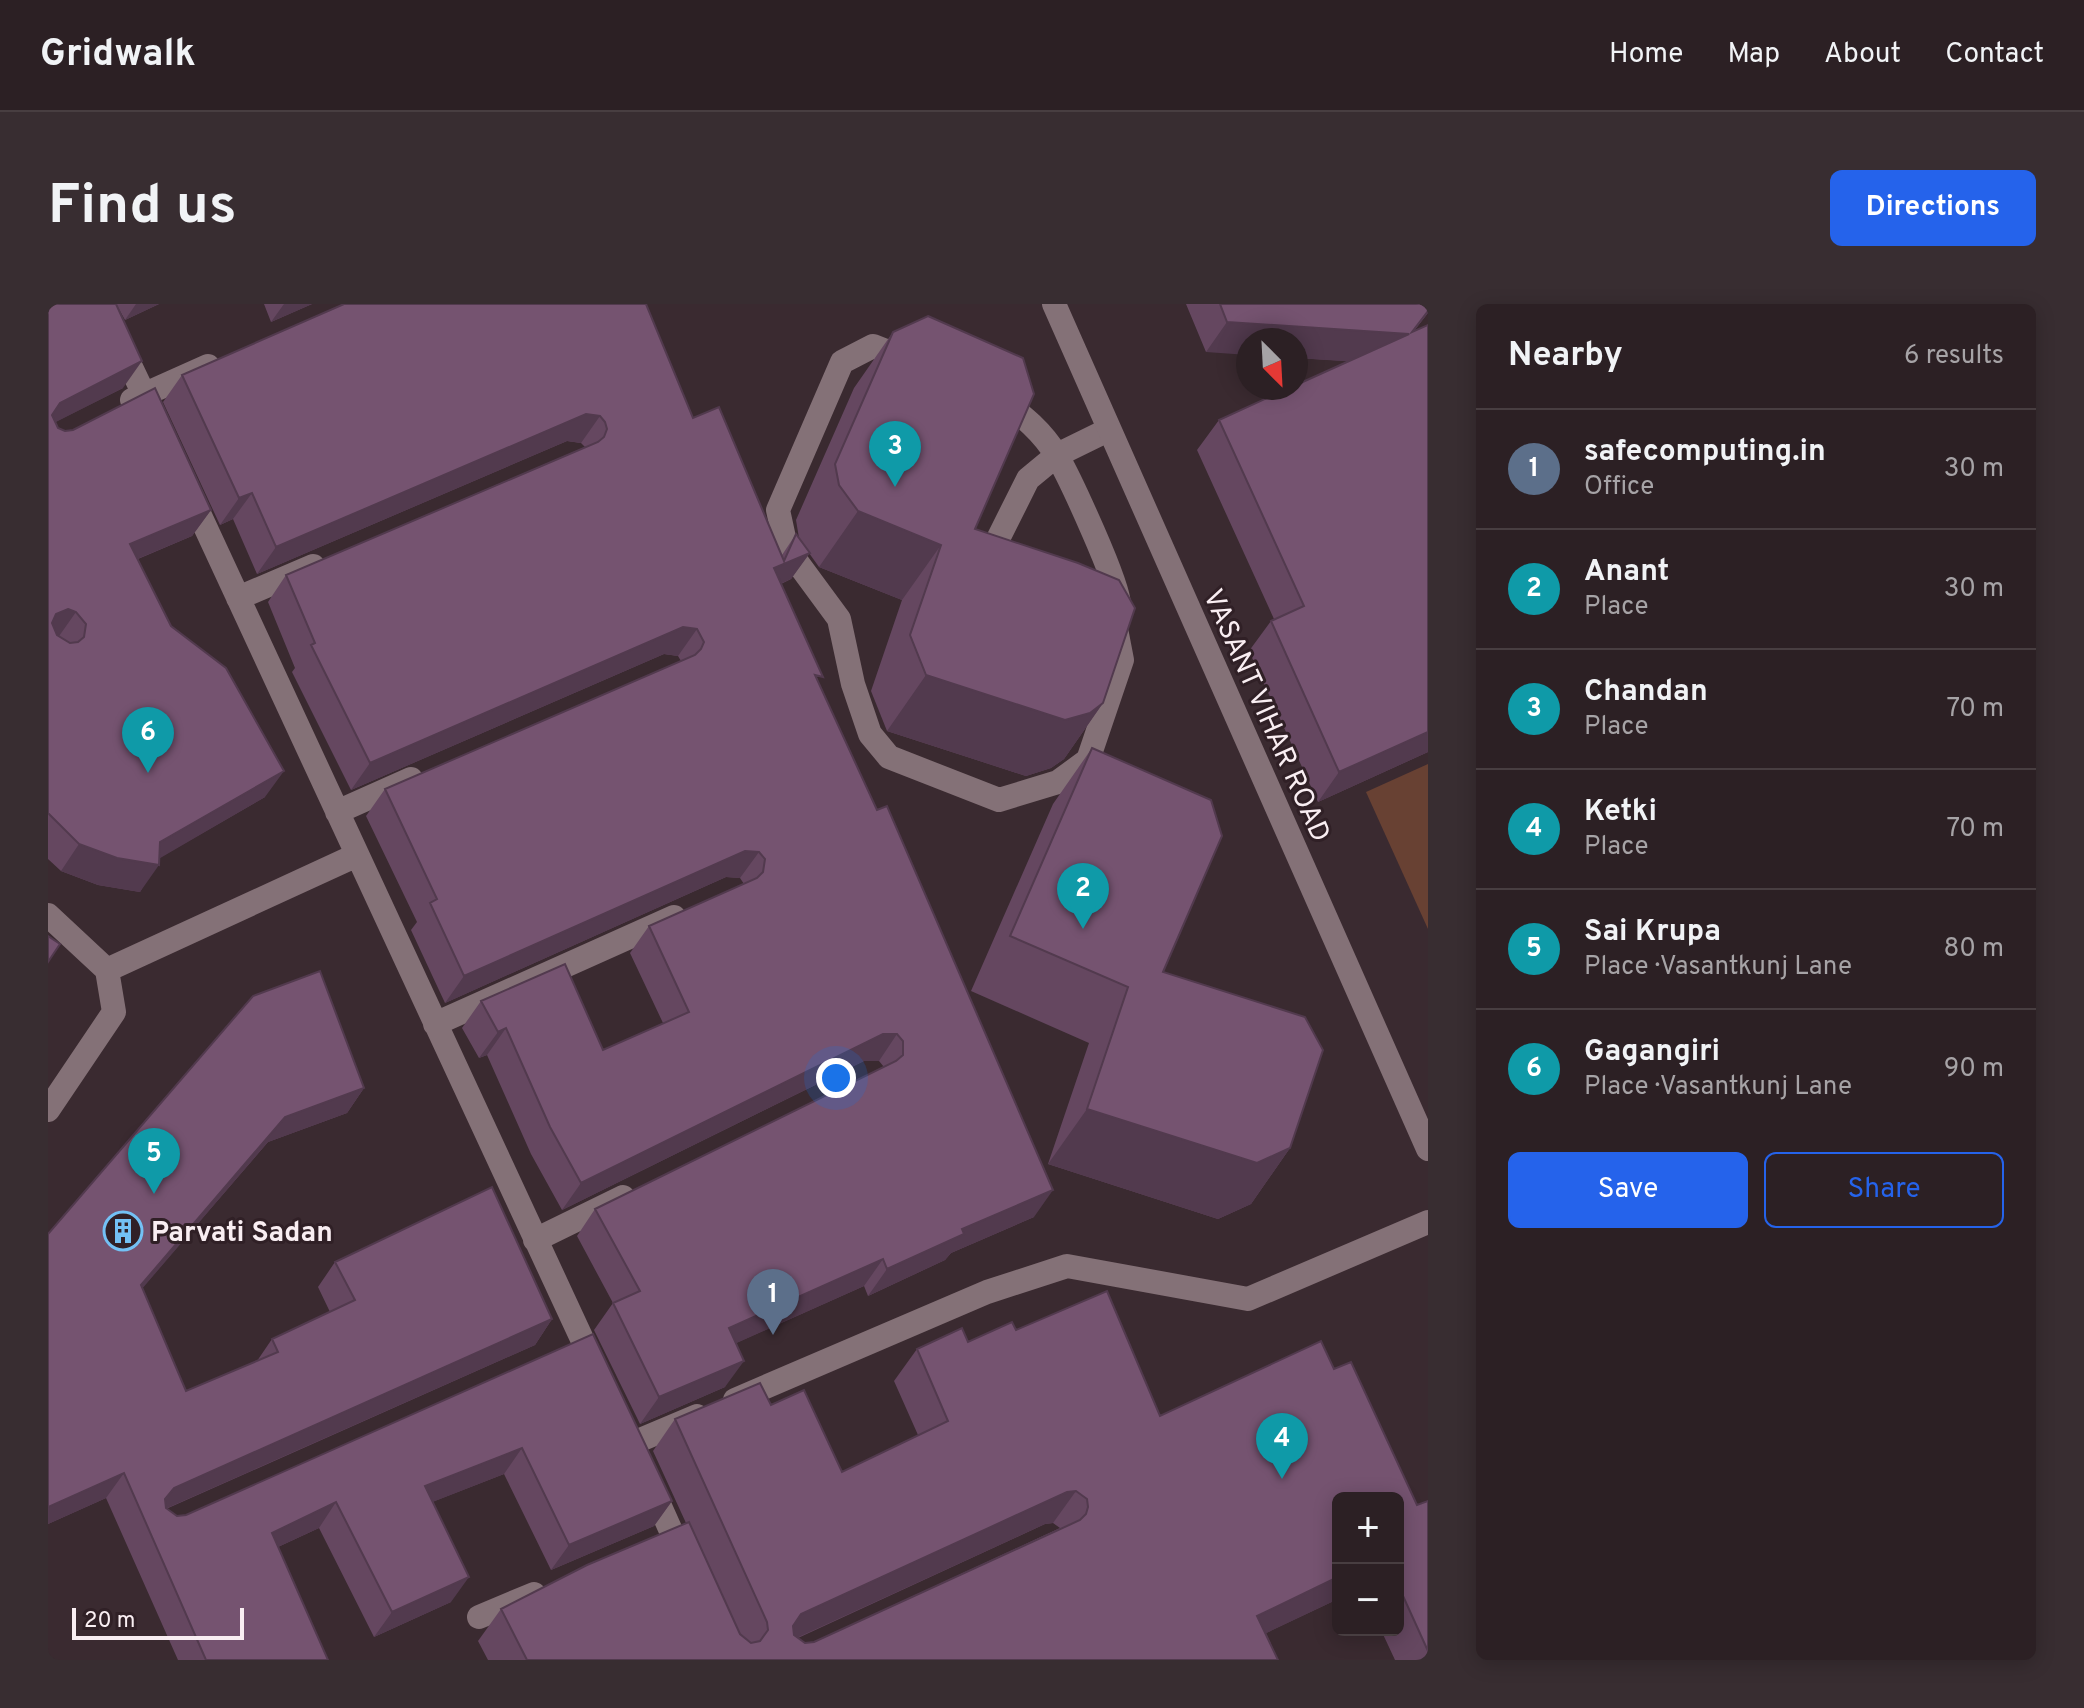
<!DOCTYPE html>
<html lang="en">
<head>
<meta charset="utf-8">
<style>
	:root { --surface:#2c2024; --page:#382d31; --text:#f1f3f6; --muted:#a6a3a6; --line:#483e41; --accent:#2563eb }
	body { margin:0; font-family:Overpass,sans-serif; background:var(--page); color:var(--text) }
	.controls { position:absolute; right:24px; bottom:24px; display:grid; overflow:hidden; border-radius:12px; box-shadow:0 4px 20px #0003 }
	.controls button { width:72px; height:72px; display:grid; place-items:center; padding:0; border:0; border-bottom:2px solid var(--line); background:var(--surface); color:var(--text); font:40px sans-serif }
	.compass { position:absolute; left:1188px; top:24px; width:72px; height:72px; border-radius:50%; background:var(--surface); box-shadow:0 4px 20px #0003; rotate:156deg }
	.scale { position:absolute; left:24px; bottom:20px; width:172px; box-sizing:border-box; padding-left:8px; border:4px solid #f9eef2; border-top:0; font-size:22px; line-height:28px; white-space:nowrap; color:#f9eef2; -webkit-text-stroke:6px #302026; paint-order:stroke }
	.you { position:absolute; left:788px; top:774px; width:28px; height:28px; margin:-20px; border:6px solid #fff; border-radius:50%; background:#1a73e8; box-shadow:0 0 0 12px #1a73e833 }
	.badge { display:grid; place-items:center; width:52px; height:52px; border-radius:50%; background:var(--accent); color:#fff; font-size:26px; font-weight:700 }
	.pin { position:absolute; translate:-50% -66px; filter:drop-shadow(0 2px 4px #0008) }
	.pin::after { content:''; position:absolute; top:42px; width:28px; height:24px; background:inherit; clip-path:polygon(0 0,100% 0,50% 100%) }
	.list { margin:0; padding:0; list-style:none }
	h2 { display:flex; justify-content:space-between; align-items:center; height:104px; margin:0; padding:0 32px; font-size:34px }
	h2 small { font-size:26px; font-weight:400; color:var(--muted) }
	.list li { display:grid; grid-template-columns:52px 1fr auto; gap:24px; align-items:center; box-sizing:border-box; height:120px; padding:0 32px; border-top:2px solid var(--line) }
	.list b { display:block; font-size:30px; white-space:nowrap }
	.list p { margin:0; font-size:26px; white-space:nowrap; color:var(--muted) }
	.list em { font-size:26px; font-style:normal; color:var(--muted) }
	.actions { display:flex; gap:16px; padding:24px 32px }
	.actions a { flex:1; padding:18px 0; border:2px solid var(--accent); border-radius:12px; text-align:center; font-size:28px; color:var(--accent) }
	.actions .main { background:var(--accent); color:#fff }
	.map { position:relative; flex:none; width:1380px; height:1356px; overflow:hidden; border-radius:12px }
	header { display:flex; align-items:center; gap:48px; box-sizing:border-box; height:112px; padding:0 40px; background:var(--surface); border-bottom:2px solid var(--line) }
	header strong { font-size:38px }
	nav { display:flex; gap:44px; margin-inline-start:auto; font-size:28px }
	.intro { display:flex; align-items:center; justify-content:space-between; box-sizing:border-box; height:192px; padding:0 48px }
	h1 { margin:0; font-size:56px }
	.button { padding:20px 36px; border-radius:12px; background:var(--accent); color:#fff; font-size:28px; font-weight:700 }
	main { display:flex; gap:48px; padding:0 48px }
	aside { flex:1; background:var(--surface); border-radius:12px; box-shadow:0 4px 20px #0003 }
	.map>svg:first-child { display:block }
</style>
</head>
<body>
<header>
<strong>Gridwalk</strong>
<nav><a>Home</a><a>Map</a><a>About</a><a>Contact</a></nav>
</header>
<div class="intro"><h1>Find us</h1><a class="button">Directions</a></div>
<main>
<div class="map">
<svg width="1380" height="1356" viewBox="0 0 1380 1356">
	<rect width="100%" height="100%" fill="#3a2a30"/>
	<path fill="#684133" d="M1380,460V625L1318,488Z"/>
	<g fill="none" stroke-linecap="round" stroke-linejoin="round">
		<path stroke="#847177" stroke-width="24" d="M53,0L110,120
			M863,57L825,42L794,58L730,206L738,243L791,315L805,380L822,430L841,453L951,496L1010,478L1040,456L1074,356L1069,330L1057,325
			M952,95C974,111 995,128 1009,152C1021,172 1073,284 1071,301
			M84,96L160,62
			M142,190L547,1063
			M942,264L941,253L980,175L1009,151L1060,126
			M190,294L265,262
			M289,508L363,475
			M0,611L59,666L66,708L0,806
			M59,666L309,551
			M387,720L626,613
			M487,936L575,893
			M687,1096L939,988L1019,962L1200,995L1380,918
			M585,1139L649,1112
			M602,1180L636,1256
			M431,1313L486,1290"/>
		<path stroke="#847177" stroke-width="24" d="M1006,0L1380,845"/>
	</g>
	<path fill="#654760" fill-rule="evenodd" d="M0,0L75,84L7,118L10,124L163,206L144,232L90,255L123,322L217,493L111,554L92,588L50,581L13,567L0,555Z
		M68,0H111L77,16Z
		M216,0H264L223,18Z
		M1138,0H1380V9L1366,27L1380,448L1270,498L1201,347L1223,317L1226,315L1149,146L1171,116L1300,57L1248,54V36L1158,48Z
		M845,28L927,225L1055,399L1016,455L1003,464L978,472L839,427L823,387L854,296L771,263L761,249L743,275L733,280L771,379L986,913L903,949L897,956L820,992L816,982L688,1039L677,1083L592,1120L546,1026L565,999L529,932L547,905L836,763L831,757H816L514,906L483,850L439,751L431,754L414,724L433,697L555,746L615,719L582,649L601,622L696,580L692,574L678,573L397,699L363,626L369,618L318,512L337,485L633,357L630,352L616,350L303,486L244,368L247,364L220,298L238,271L537,143L533,139L519,137L209,270L185,215L172,221L115,98L134,71L645,114L734,251L748,230L751,234L748,216L806,84Z
		M1044,444L1115,668L1242,844L1203,900L1170,915L1000,860L1041,739L923,687L1005,500Z
		M316,784L299,809L220,838L94,984L138,1087L209,1057L224,1035L282,1008L270,983L287,958L504,1015L487,1041L118,1205L129,1212L138,1211L545,1030L624,1197L606,1222L503,1266L456,1170L384,1198L403,1298L326,1333L271,1224L230,1243L280,1356H130L58,1194L0,1220V930Z
		M968,1026L1112,1112L1286,1065L1369,1201L1380,1197V1356H1347L1333,1326H1350V1194H1290V1295L1218,1329L1230,1356H440L430,1337L453,1305L638,1219L605,1147L627,1115L723,1101L794,1168L870,1131L846,1077L869,1045L920,1038ZM1005,1219L1012,1224L766,1338L757,1339L750,1334L997,1220Z"/>
	<path fill="#523a4e" d="M88,0H111L77,16Z
		M236,0H264L223,18Z
		M1179,18L1361,30L1340,60L1248,54V36H1200V51L1158,48Z
		M94,57L75,84L0,122V116L12,99Z
		M538,110L552,112L533,139L519,137L209,270L228,243Z
		M204,189L185,215L172,221L191,194Z
		M163,206L144,232L63,266L82,240Z
		M810,207L893,241L854,296L771,263Z
		M762,249L743,275L707,291L726,264Z
		M20,305L28,308L9,335L0,321L8,310Z
		M635,323L649,325L630,352L616,350L303,486L322,459Z
		M878,371L1055,399L1016,455L1003,464L978,472L839,427Z
		M1380,428V448L1270,498L1291,468Z
		M236,467L217,493L102,560L111,561L92,588L50,581L13,567L31,540L112,538Z
		M697,547L711,548L692,574L678,573L397,699L416,672Z
		M458,724L439,751L431,754L450,728Z
		M835,730H849L831,757H816L514,906L533,879Z
		M316,784L299,809L220,838L75,1007L93,981L237,813Z
		M1039,805L1242,844L1203,900L1170,915L1000,860Z
		M1005,886L986,913L903,949L897,956L820,992L839,965L914,925Z
		M835,955L816,982L662,1051L681,1024Z
		M504,1015L487,1041L108,1209L126,1184Z
		M696,1057L677,1083L592,1120L611,1093Z
		M474,1144L456,1170L359,1208L377,1182Z
		M76,1169L58,1194L0,1220V1203Z
		M1028,1187L1005,1219L997,1220L731,1342L753,1310L1019,1188Z
		M624,1197L606,1222L503,1266L521,1241Z
		M288,1198L271,1224L206,1254L224,1229Z
		M421,1273L403,1298L326,1333L344,1308Z
		M1290,1273V1295L1187,1344L1209,1312Z"/>
	<path fill="#755370" stroke="#523a4e" stroke-width="2" fill-rule="evenodd" d="M0,0H68L94,57L12,99L4,111L10,124L17,127L25,126L107,84L163,206L82,240L123,322L178,364L236,467L112,538L111,561L69,554L31,540L0,509ZM20,305L28,308L38,320L36,333L30,338L22,339L9,331L4,319L8,310Z
		M296,0H598L645,114L671,103L736,257L748,230L762,249L726,264L775,373L767,371L829,506L839,502L1005,886L914,925L916,930L839,965L835,955L681,1024L696,1057L611,1093L565,999L592,987L547,905L848,757L855,751V737L849,730H835L533,879L502,823L458,724L450,728L433,697L517,660L555,746L641,708L601,622L709,574L715,568L717,555L711,548L697,547L416,672L382,599L389,595L337,485L647,351L653,345L656,338L649,325L635,323L322,459L263,341L267,339L238,271L550,138L556,133L559,125L557,118L552,112L538,110L228,243L204,189L191,194L134,71Z
		M1172,0H1380V7L1364,28L1380,21V428L1291,468L1223,317L1256,302L1171,116L1241,84H1248V81L1361,30L1179,18Z
		M880,12L975,54L986,90L927,225L1030,259L1071,276L1087,304L1055,399L1042,409L1017,416L878,371L862,331L893,241L810,207L791,181L787,160L845,28Z
		M1044,444L1163,496L1174,532L1115,668L1257,713L1275,746L1242,844L1209,859L1039,805L1080,683L962,632Z
		M0,632L12,640L0,658Z
		M272,667L316,784L237,813L93,981L138,1087L230,1048L224,1035L307,996L287,958L444,883L504,1015L126,1184L117,1195L118,1204L129,1212L138,1211L545,1030L624,1197L521,1241L474,1144L377,1182L421,1273L344,1308L288,1198L224,1229L280,1356H158L76,1169L0,1203V930L205,692Z
		M1059,987L1112,1112L1273,1037L1286,1065L1303,1058L1369,1201L1380,1197V1347L1350,1281V1194H1290V1273L1209,1312L1230,1356H479L453,1305L539,1261L641,1218L692,1330L703,1339L712,1337L720,1326L719,1318L627,1115L712,1079L723,1101L756,1086L794,1168L900,1117L869,1045L914,1024L920,1038L964,1018L968,1026ZM1028,1187L1039,1195L1040,1203L1038,1210L1032,1216L766,1338L757,1339L746,1331L745,1322L753,1310L1019,1188Z"/>
	<defs>
		<g id="building-ring" transform="scale(2)"><circle r="9.5" fill="#302026" stroke="#73c1f5" stroke-width="1.5"/><path d="M-4-6H4V6H1V3H-1V6H-4ZM-2.5-4.3h1.7v1.8h-1.7ZM.8-4.3h1.7v1.8H.8ZM-2.5-1h1.7V.8h-1.7ZM.8-1h1.7V.8H.8Z" fill="#73c1f5"/></g>
	</defs>
	<g fill-rule="evenodd">
		<use href="#building-ring" x="75" y="927"/>
	</g>
	<g text-anchor="middle" stroke-width="6" stroke-linejoin="round" paint-order="stroke">
		<g font-size="28" fill="#f9eef2" stroke="#302026">
			<text transform="translate(1220 411) rotate(66)" y="10">VASANT VIHAR ROAD</text>
		</g>
		<g font-size="28" font-weight="bold" fill="#f9eef2" stroke="#302026" text-anchor="start">
			<text x="103" y="937">Parvati Sadan</text>
		</g>
	</g>
</svg>
<div class="controls">
<button>+</button>
<button>−</button>
</div>
<svg class="compass" viewBox="-18 -18 36 36"><path d="M0-13l5 13h-10z" fill="#e53935"/><path d="M0 13l5-13h-10z" fill="#a6a3a6"/></svg>
<div class="scale">20 m</div>
<div class="you"></div>
<div class="pin badge" style="left:725px;top:1031px;background:#5c6f8a">1</div>
<div class="pin badge" style="left:1035px;top:625px;background:#0f9aa8">2</div>
<div class="pin badge" style="left:847px;top:183px;background:#0f9aa8">3</div>
<div class="pin badge" style="left:1234px;top:1175px;background:#0f9aa8">4</div>
<div class="pin badge" style="left:106px;top:890px;background:#0f9aa8">5</div>
<div class="pin badge" style="left:100px;top:469px;background:#0f9aa8">6</div>
</div>
<aside>
<h2>Nearby<small>6 results</small></h2>
<ul class="list">
<li><span class="badge" style="background:#5c6f8a">1</span><div><b>safecomputing.in</b><p>Office</p></div><em>30 m</em></li>
<li><span class="badge" style="background:#0f9aa8">2</span><div><b>Anant</b><p>Place</p></div><em>30 m</em></li>
<li><span class="badge" style="background:#0f9aa8">3</span><div><b>Chandan</b><p>Place</p></div><em>70 m</em></li>
<li><span class="badge" style="background:#0f9aa8">4</span><div><b>Ketki</b><p>Place</p></div><em>70 m</em></li>
<li><span class="badge" style="background:#0f9aa8">5</span><div><b>Sai Krupa</b><p>Place · Vasantkunj Lane</p></div><em>80 m</em></li>
<li><span class="badge" style="background:#0f9aa8">6</span><div><b>Gagangiri</b><p>Place · Vasantkunj Lane</p></div><em>90 m</em></li>
</ul>
<div class="actions"><a class="main">Save</a><a>Share</a></div>
</aside>
</main>
</body>
</html>
